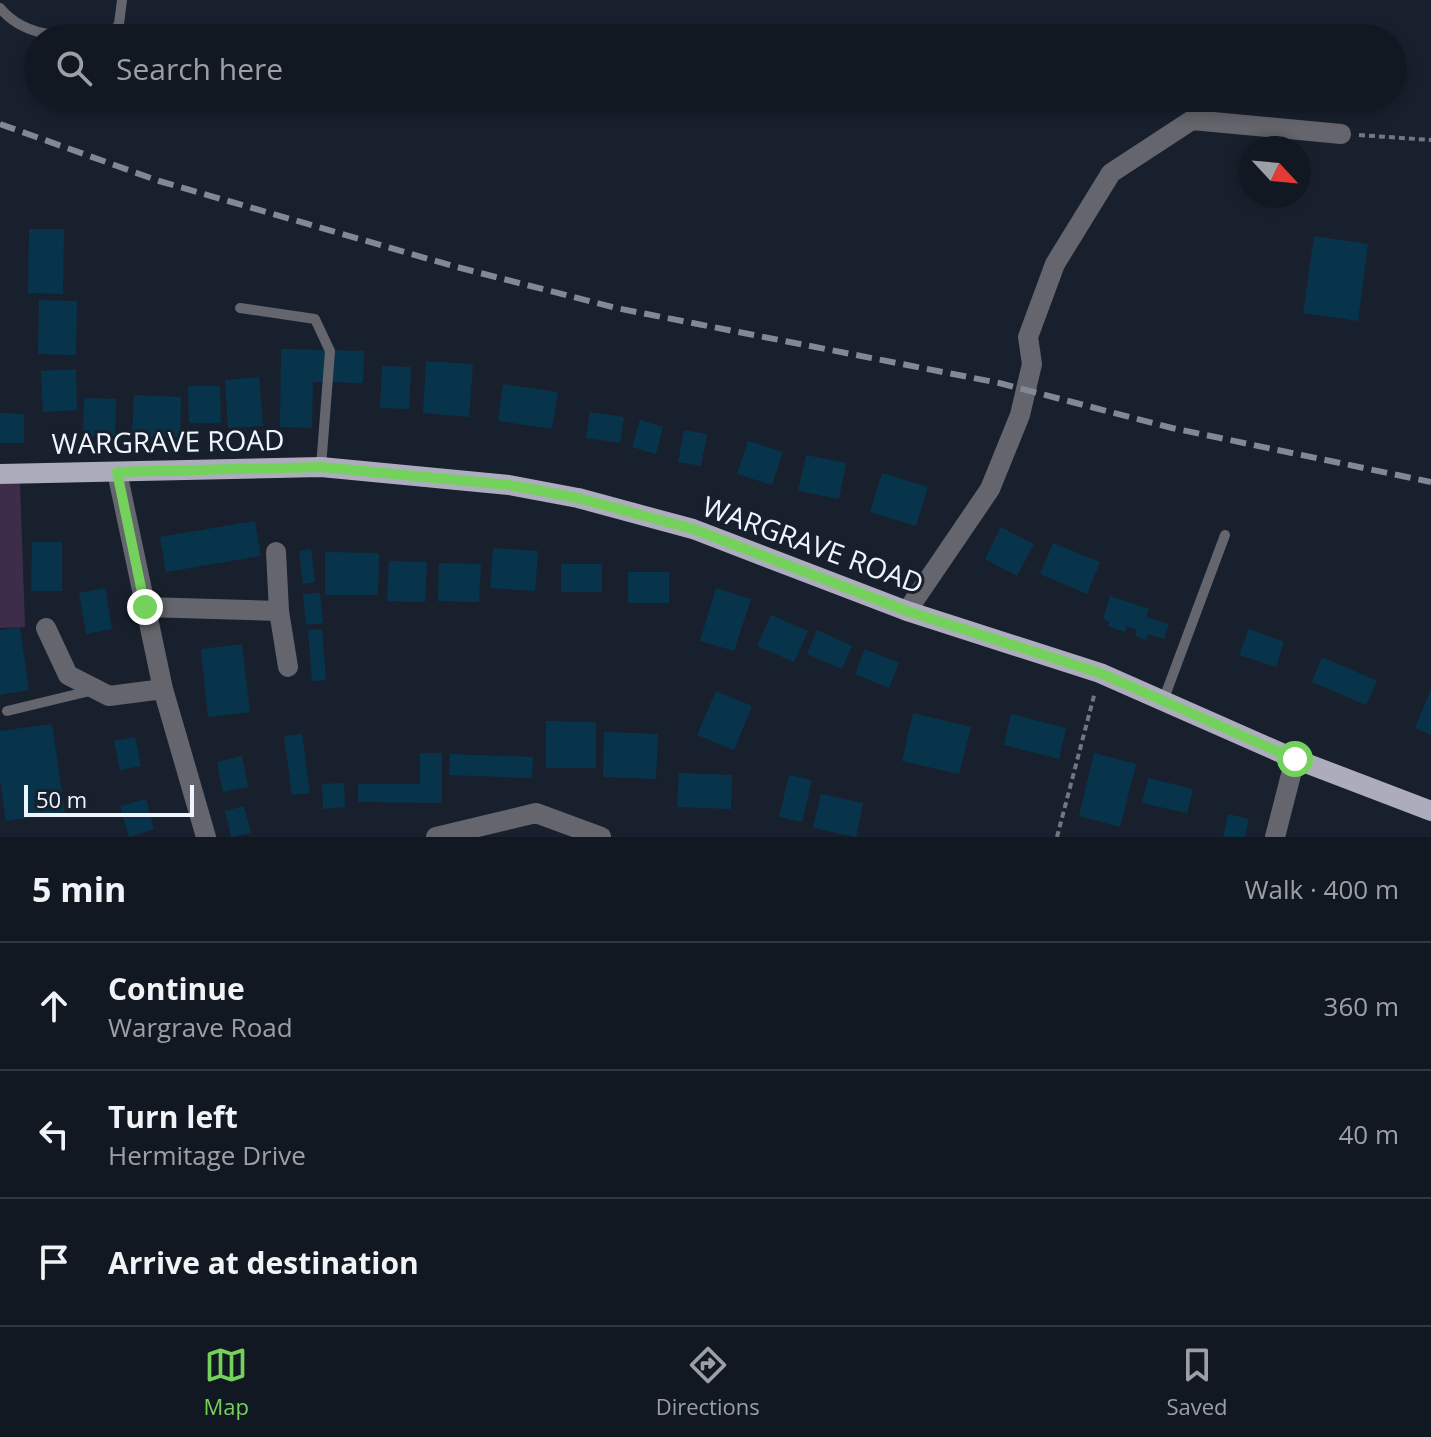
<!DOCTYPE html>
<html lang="en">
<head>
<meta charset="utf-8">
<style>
	:root { --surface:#121822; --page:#1f252f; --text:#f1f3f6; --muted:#9ca0a5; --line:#313740; --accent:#74d25c }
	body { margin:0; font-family:"Open Sans",sans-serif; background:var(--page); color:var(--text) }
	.compass { position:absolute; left:1239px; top:136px; width:72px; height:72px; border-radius:50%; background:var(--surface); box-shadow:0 4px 12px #0003; rotate:116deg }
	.scale { position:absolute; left:24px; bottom:20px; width:170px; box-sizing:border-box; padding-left:8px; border:4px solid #eff5ff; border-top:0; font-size:22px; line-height:28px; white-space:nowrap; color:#eff5ff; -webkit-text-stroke:6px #18202d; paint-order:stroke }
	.stop { position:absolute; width:24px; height:24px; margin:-18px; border:6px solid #74d25c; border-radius:50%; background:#fff }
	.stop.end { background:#74d25c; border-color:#fff; box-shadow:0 2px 8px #0008 }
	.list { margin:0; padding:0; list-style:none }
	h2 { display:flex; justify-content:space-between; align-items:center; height:104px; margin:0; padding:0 32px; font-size:34px }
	h2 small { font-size:26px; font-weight:400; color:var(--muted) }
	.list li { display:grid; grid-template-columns:52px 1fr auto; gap:24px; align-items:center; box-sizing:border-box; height:128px; padding:0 32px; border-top:2px solid var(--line) }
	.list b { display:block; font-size:30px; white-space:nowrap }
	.list p { margin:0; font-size:26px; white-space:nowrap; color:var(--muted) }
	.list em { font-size:26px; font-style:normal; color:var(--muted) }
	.icon { flex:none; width:44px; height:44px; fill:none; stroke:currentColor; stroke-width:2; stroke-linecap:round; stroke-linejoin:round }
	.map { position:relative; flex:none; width:1431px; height:837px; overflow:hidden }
	.search { position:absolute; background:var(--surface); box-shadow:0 4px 12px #0003; left:24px; right:24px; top:24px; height:88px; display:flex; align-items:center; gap:20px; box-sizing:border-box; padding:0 28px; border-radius:44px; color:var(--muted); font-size:30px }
	.sheet { height:488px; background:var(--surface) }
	nav { display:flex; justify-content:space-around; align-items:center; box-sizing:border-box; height:112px; border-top:2px solid var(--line); background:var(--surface); font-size:22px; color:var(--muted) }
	nav a { display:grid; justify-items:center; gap:4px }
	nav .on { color:var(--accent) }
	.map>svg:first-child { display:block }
</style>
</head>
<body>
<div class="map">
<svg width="1431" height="837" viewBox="0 0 1431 837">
	<rect width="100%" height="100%" fill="#18202d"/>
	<path fill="#3e2d4a" d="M20,483L25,627L0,628V484Z"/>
	<path fill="#08344b" d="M1061,98H1105L1104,106Z
		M29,229H64L63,294L28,293Z
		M1314,236L1368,244L1358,321L1303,313Z
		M39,300L77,301L76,355L38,354Z
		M281,349L364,351L363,383L313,382L312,428L280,427Z
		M426,361L473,364L469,417L423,413Z
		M382,366L411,367L409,409L380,408Z
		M76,369L77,410L43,412L41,371Z
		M259,377L263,426L228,428L225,380Z
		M503,384L558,392L552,429L498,421Z
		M188,386H220L221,423H189Z
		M134,395L181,397L180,438L132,436Z
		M84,398L116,399L115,437L83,436Z
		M590,412L624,417L620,443L586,438Z
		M0,413L24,414V443H0Z
		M640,420L663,427L656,454L632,447Z
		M684,430L707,434L701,466L678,462Z
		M748,441L783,452L772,485L737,474Z
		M806,455L846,463L839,499L798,491Z
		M882,473L928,487L916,526L870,512Z
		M255,521L261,556L166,572L160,537Z
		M1001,527L1034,544L1017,576L985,559Z
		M32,542H62V591H31Z
		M1053,543L1100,562L1087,594L1040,574Z
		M493,548L538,551L535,591L490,588Z
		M311,549L315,582L303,584L299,551Z
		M325,552L379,553L378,595H325Z
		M389,561L427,562L425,602L387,601Z
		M439,563L481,564L479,602L438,601Z
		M561,564H602V592H561Z
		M628,572H669V603H628Z
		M105,588L112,629L86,634L79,593Z
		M716,588L751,599L734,651L700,641Z
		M320,593L323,623L306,625L303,594Z
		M1110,596L1149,609L1146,617L1169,624L1164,639L1148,634L1146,640L1135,636L1137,630L1127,626L1125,632L1108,626L1110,622L1103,619Z
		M771,615L808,631L794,662L757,646Z
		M20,627L29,690L0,695V630Z
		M322,629L326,680L312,681L308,630Z
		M1249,629L1284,642L1276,667L1239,655Z
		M817,630L852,646L842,669L807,654Z
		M242,644L250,712L208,717L201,649Z
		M865,649L899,663L889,688L855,674Z
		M1322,657L1377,681L1366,705L1312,682Z
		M1431,690V735L1415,728Z
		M716,691L752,706L734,750L697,735Z
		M913,713L971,727L959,774L902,761Z
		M1011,714L1066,728L1059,759L1004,745Z
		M546,721L596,722V768H546Z
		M52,724L65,812L6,821L0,779V731Z
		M604,732L658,734L656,779L603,777Z
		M302,734L310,793L292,795L284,736Z
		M135,737L141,766L120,770L114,741Z
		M420,753H442V803L358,802V784H420Z
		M1094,753L1136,764L1120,827L1079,816Z
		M450,754L533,757L532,778L449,775Z
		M242,756L248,787L223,792L217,762Z
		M679,773L732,775L731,809L677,807Z
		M789,775L812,780L802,822L779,817Z
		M1148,778L1193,789L1187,813L1142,803Z
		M344,783L345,807L323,809L322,784Z
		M821,794L863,803L856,837L813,828Z
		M146,799L154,829L129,837L120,806Z
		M244,806L251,833L231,837L225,811Z
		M1228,814L1249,819L1245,837H1223Z"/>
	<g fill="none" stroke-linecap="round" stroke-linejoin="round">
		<path stroke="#6f7782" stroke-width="4" stroke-dasharray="6 4" stroke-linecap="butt" d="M1359,135L1431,140
			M1057,837L1095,692"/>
		<path stroke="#65656d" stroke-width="10" d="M0,8C27,41 74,38 112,33L119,24L122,0
			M115,29L182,38
			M240,308L315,319L330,351L321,467
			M1163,701L1225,535
			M7,711L94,690"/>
		<path stroke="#65656d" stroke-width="20" d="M117,472L163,689L206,837
			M145,607L279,611L276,552
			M279,611L288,667
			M907,611L990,489L1020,415L1032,364L1028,337L1055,264L1111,173L1192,120L1341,134
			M46,628L68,675L109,696L163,689
			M436,837L536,813L601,837
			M1275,837L1295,759"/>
		<path stroke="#acacbd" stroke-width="20" d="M0,474L321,467L509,485L578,498L693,529L907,611L1100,673L1295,759L1431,811"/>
		<path stroke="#828994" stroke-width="6" stroke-dasharray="16 8" stroke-linecap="butt" d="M0,124L159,181L453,266L616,308L999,383L1172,428L1431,482"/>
	</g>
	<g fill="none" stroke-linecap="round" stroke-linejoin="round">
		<path stroke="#74d25c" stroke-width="10" d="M145,607L117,472L321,467L509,485L578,498L693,529L907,611L1100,673L1295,759"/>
	</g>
	<g text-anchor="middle" stroke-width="6" stroke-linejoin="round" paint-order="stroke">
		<g font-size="28" fill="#eff5ff" stroke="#18202d">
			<text transform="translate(168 442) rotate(-1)" y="10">WARGRAVE ROAD</text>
			<text transform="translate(813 545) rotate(20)" y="10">WARGRAVE ROAD</text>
		</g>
	</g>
</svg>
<svg class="compass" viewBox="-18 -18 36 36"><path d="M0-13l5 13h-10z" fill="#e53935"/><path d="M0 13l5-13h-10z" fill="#9ca0a5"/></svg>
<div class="scale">50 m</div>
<div class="stop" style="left:1295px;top:759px"></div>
<div class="stop end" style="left:145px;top:607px"></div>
<div class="search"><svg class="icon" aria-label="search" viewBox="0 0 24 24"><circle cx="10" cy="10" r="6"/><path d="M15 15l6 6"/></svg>Search here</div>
</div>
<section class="sheet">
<h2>5 min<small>Walk · 400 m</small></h2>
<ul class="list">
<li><svg class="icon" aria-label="ahead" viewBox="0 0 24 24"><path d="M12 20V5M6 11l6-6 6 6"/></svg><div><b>Continue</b><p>Wargrave Road</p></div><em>360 m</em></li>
<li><svg class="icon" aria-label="left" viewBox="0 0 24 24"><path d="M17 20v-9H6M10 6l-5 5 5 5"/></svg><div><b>Turn left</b><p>Hermitage Drive</p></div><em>40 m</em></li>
<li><svg class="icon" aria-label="arrive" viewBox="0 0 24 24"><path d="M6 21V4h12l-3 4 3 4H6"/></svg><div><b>Arrive at destination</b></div></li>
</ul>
</section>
<nav>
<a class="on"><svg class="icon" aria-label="map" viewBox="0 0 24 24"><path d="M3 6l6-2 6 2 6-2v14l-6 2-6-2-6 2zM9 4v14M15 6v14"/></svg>Map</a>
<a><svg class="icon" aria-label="directions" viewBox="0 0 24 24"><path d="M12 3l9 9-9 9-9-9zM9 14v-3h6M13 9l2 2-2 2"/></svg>Directions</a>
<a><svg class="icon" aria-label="saved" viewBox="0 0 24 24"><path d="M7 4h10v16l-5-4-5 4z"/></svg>Saved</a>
</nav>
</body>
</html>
